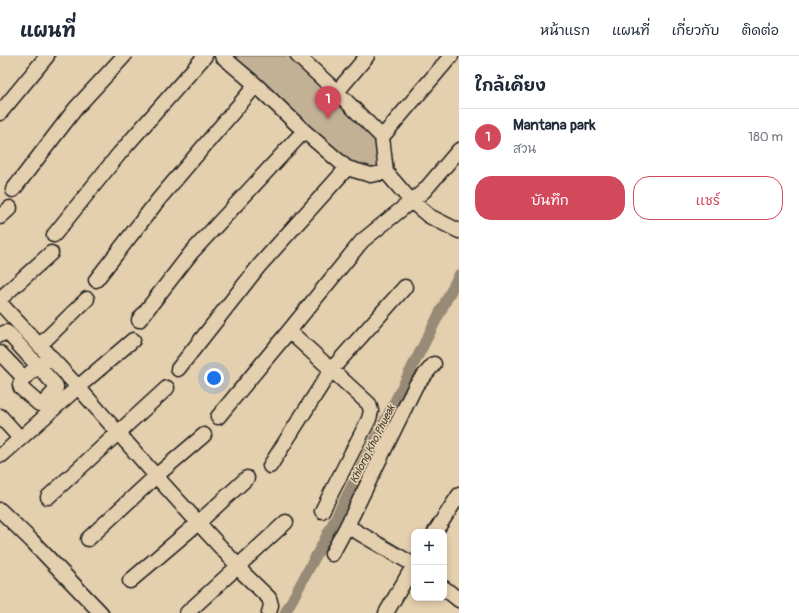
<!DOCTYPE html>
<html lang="th">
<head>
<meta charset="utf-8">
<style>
	:root { --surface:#fff; --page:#f6f6f7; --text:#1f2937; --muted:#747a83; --line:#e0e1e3; --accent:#d1495b }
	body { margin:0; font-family:Pangolin,"Playpen Sans Thai",sans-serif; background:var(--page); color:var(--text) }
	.controls { position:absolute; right:12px; bottom:12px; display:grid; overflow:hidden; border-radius:8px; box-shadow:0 2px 6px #0003 }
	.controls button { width:36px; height:36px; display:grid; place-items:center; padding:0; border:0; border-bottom:1px solid var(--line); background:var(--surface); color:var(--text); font:20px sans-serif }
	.you { position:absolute; left:214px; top:322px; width:14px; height:14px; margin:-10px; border:3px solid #fff; border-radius:50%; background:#1a73e8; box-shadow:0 0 0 6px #1a73e833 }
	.badge { display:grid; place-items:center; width:26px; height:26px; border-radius:50%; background:var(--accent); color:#fff; font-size:13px; font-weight:700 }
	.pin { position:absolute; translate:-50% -33px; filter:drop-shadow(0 1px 2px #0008) }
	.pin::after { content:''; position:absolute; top:21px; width:14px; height:12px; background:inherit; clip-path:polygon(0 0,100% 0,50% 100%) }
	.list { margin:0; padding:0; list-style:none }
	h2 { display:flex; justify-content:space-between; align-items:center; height:52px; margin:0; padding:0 16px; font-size:17px }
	h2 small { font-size:13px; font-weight:400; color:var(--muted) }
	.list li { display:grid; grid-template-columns:26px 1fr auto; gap:12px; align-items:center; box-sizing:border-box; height:56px; padding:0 16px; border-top:1px solid var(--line) }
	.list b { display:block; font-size:15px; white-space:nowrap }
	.list p { margin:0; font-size:13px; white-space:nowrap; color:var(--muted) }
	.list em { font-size:13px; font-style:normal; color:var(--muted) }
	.actions { display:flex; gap:8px; padding:12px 16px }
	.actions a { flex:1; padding:9px 0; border:1px solid var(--accent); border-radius:16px; text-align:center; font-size:14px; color:var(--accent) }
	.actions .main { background:var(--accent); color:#fff }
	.map { position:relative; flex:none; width:459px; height:557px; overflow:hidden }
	header { display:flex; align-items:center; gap:24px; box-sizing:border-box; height:56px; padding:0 20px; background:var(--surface); border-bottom:1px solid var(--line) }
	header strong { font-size:19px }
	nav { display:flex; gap:22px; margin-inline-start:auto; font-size:14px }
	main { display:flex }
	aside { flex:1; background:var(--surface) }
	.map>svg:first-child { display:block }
</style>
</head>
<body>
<header>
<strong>แผนที่</strong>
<nav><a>หน้าแรก</a><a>แผนที่</a><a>เกี่ยวกับ</a><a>ติดต่อ</a></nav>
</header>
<main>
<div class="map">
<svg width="459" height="557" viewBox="0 0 459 557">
	<rect width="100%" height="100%" fill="#e4cfae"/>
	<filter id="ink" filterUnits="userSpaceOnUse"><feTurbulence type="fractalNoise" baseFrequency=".025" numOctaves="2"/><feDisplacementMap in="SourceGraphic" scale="8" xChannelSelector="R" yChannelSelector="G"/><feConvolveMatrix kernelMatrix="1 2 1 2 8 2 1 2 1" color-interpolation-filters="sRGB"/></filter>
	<g filter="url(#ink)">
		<path fill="#c3b196" stroke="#706659" d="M222,0H298L382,81L385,102L371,119L347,112Z"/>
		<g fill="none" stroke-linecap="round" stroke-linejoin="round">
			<path stroke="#978a76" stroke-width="11" d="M285,557L325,483L459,219"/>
			<g stroke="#1c1c1c" stroke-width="17">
				<path id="minor" d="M222,0L256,29L304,75L347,112L371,119L386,116
					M298,0L337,36L382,81L386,116L411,145L429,160L459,175
					M337,36L367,0
					M0,57L47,0
					M382,81L451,0
					M13,134L76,52L124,0
					M0,161L10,152
					M54,179L119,98L205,0
					M96,224L159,143L256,29
					M0,243L51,197
					M0,247L78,331L156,420L203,472L238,510L244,518L269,542L271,549L269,557
					M139,264L191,197L304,75
					M289,275L369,348L371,355L369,363L322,455
					M0,279L6,276L9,278L56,330V332L55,335L43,348H39L21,332L20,329C22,321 43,307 51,301
					M40,289L87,243
					M0,297L24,322
					M178,313L259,210L347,112
					M0,360L20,382
					M218,361L289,275L362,185L424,135L459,94
					M2,399L78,331L133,284
					M270,410L331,314L405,231
					M48,441L167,332
					M0,454L32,485L101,557
					M347,470L414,509
					M435,476L459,439
					M88,483L156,420L204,379
					M332,498L347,470L416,329L434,308
					M130,525L198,467L247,422
					M444,532L459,544
					M187,557L286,466
					M386,557L414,509"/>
			</g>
			<use href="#minor" stroke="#e4cfae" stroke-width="14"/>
		</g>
	</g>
	<g text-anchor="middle" stroke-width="3.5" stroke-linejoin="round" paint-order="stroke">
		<g font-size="11" font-style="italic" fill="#47423c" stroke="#e4cfae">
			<text transform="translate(372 388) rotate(-63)" y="4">Khlong Kho Phueak</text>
		</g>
	</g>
</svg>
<div class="controls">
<button>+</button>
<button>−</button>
</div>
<div class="you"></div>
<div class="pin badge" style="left:328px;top:63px">1</div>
</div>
<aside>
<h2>ใกล้เคียง<small></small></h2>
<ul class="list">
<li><span class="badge">1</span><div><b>Mantana park</b><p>สวน</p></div><em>180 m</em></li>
</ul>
<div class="actions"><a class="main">บันทึก</a><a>แชร์</a></div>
</aside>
</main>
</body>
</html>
